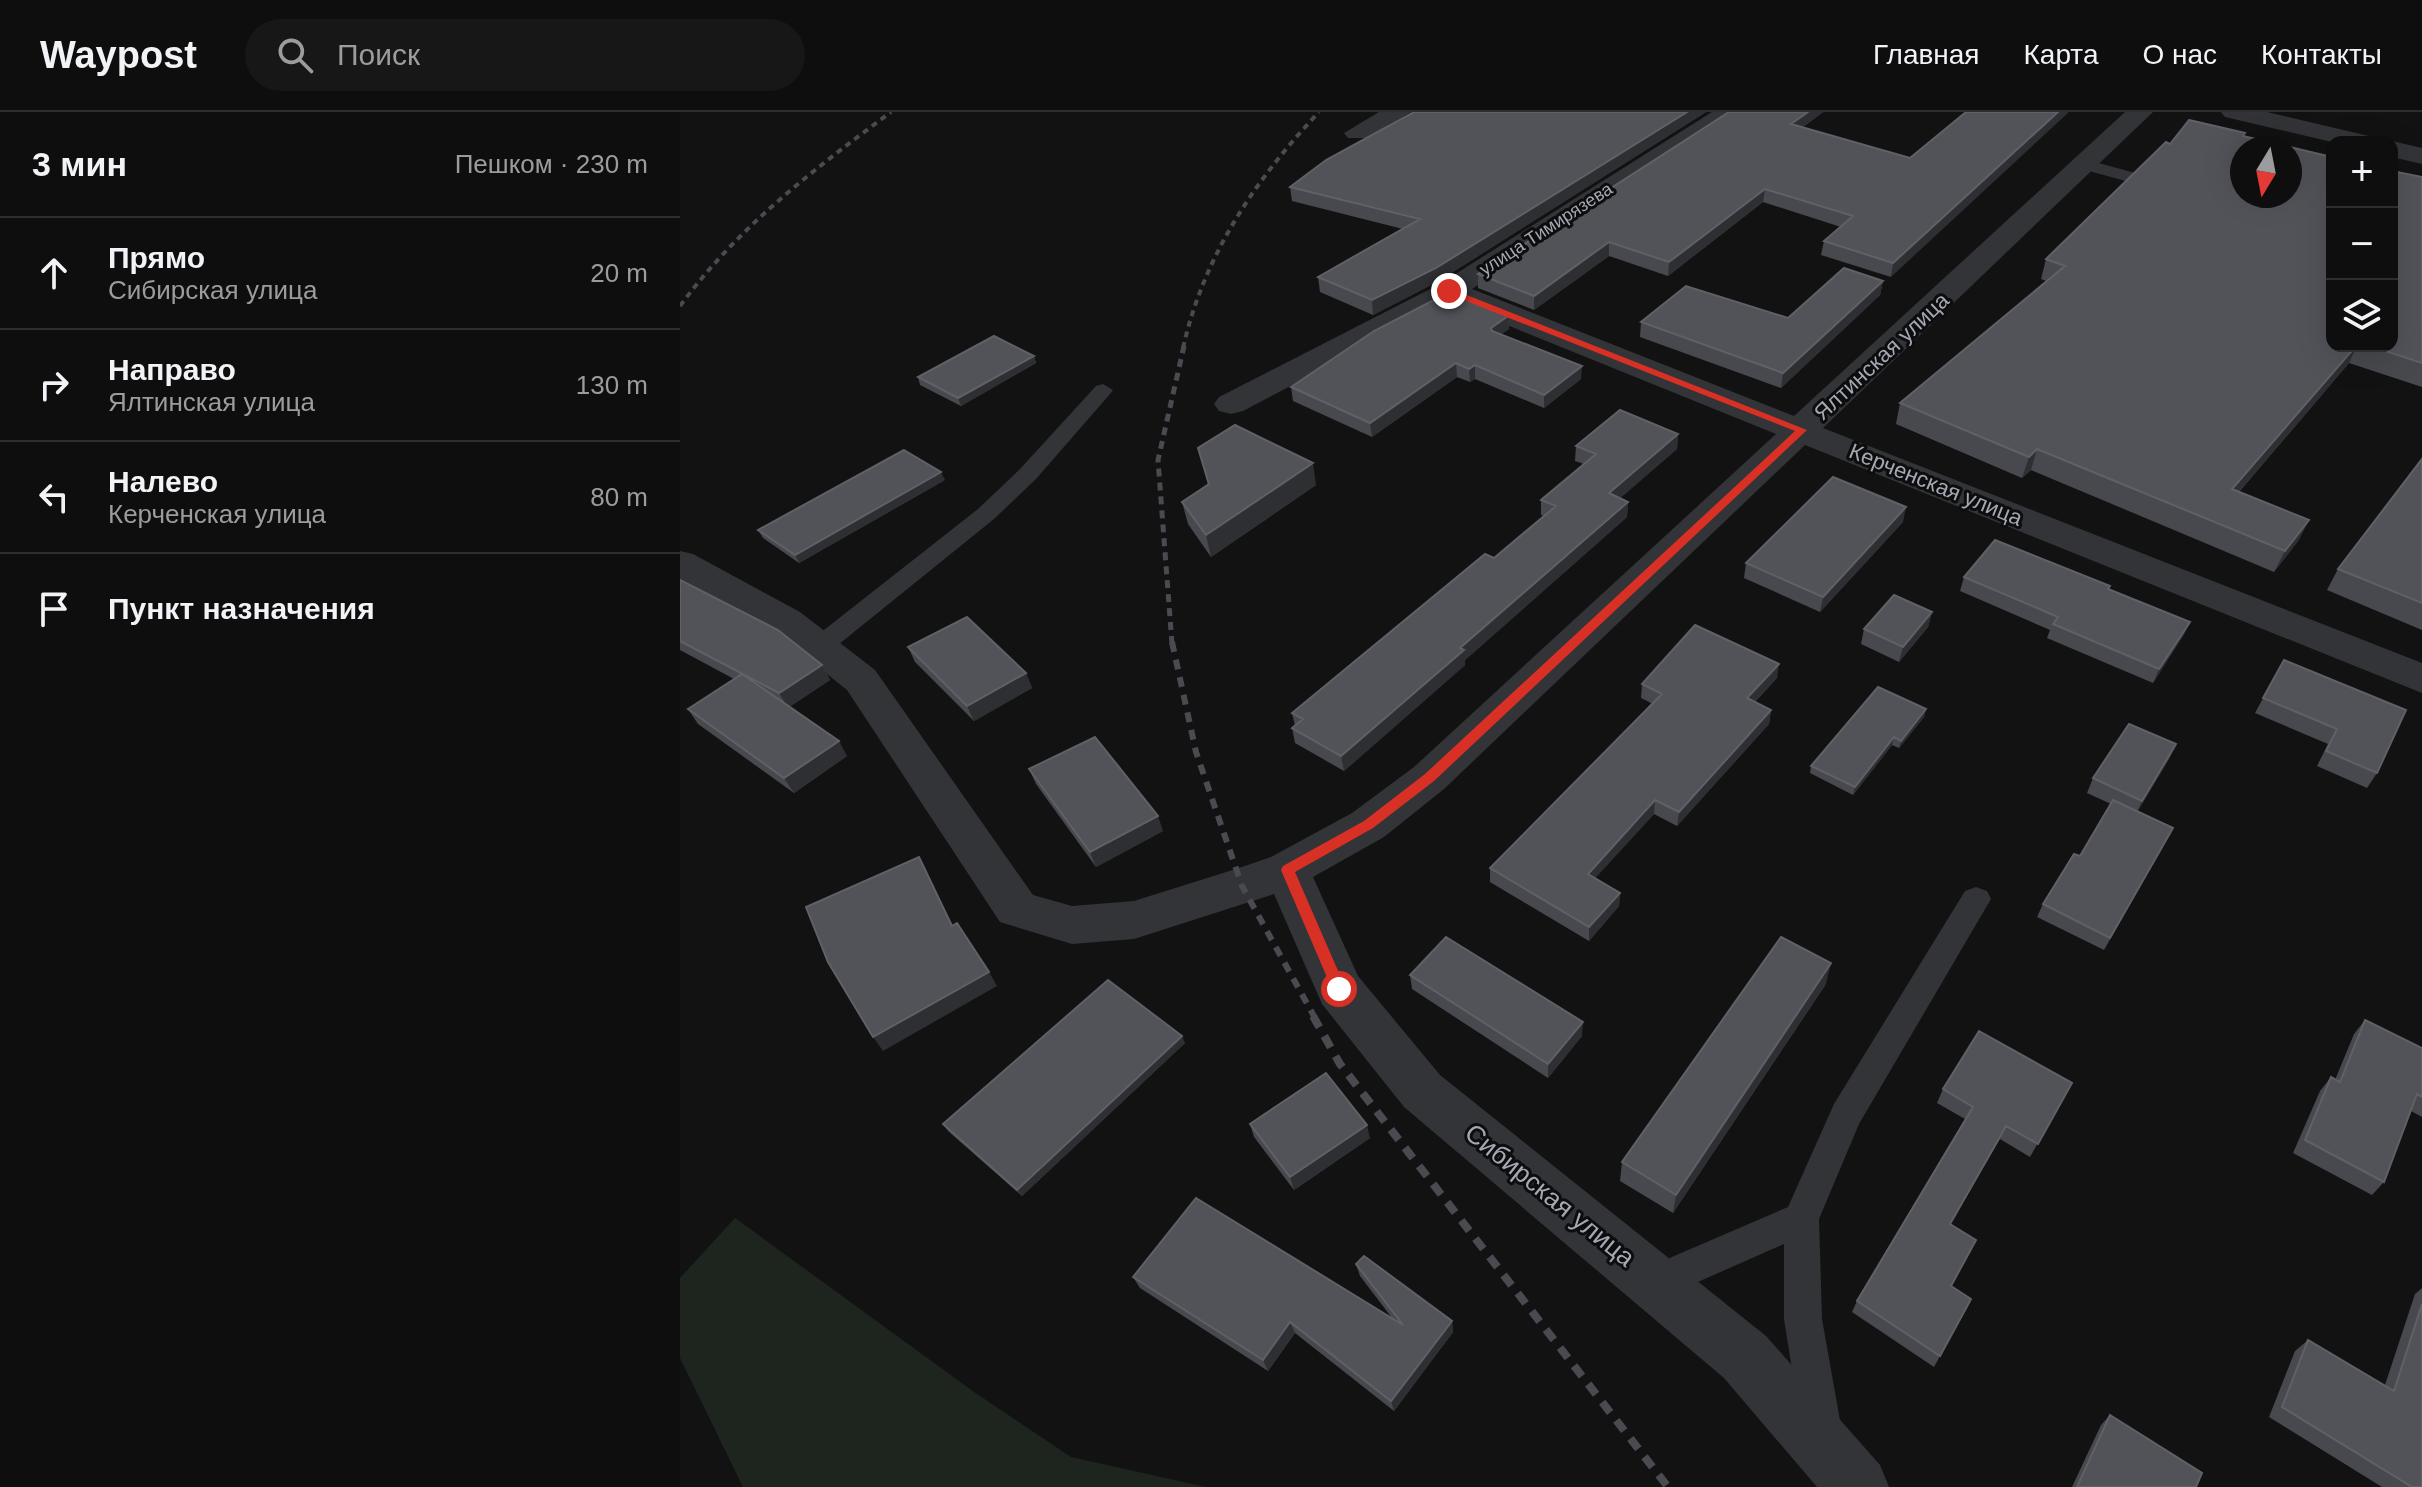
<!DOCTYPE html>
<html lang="ru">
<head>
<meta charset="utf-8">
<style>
	:root { --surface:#0e0e0e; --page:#171717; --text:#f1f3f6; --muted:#9b9c9e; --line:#2e2e2e }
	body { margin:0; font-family:Helvetica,sans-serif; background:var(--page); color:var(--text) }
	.controls { position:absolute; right:24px; top:24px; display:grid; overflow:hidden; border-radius:16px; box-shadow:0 8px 32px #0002 }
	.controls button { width:72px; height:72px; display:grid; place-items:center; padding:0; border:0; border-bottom:2px solid var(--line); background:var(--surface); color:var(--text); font:40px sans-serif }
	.compass { position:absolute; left:1550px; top:24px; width:72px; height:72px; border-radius:50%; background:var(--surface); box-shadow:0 8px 32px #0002; rotate:190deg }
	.stop { position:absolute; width:24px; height:24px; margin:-18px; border:6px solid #d93025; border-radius:50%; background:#fff }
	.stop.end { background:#d93025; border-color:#fff; box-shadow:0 2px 8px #0008 }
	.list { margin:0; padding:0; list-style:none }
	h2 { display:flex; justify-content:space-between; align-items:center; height:104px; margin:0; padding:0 32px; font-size:34px }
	h2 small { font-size:26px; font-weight:400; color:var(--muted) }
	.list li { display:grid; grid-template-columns:52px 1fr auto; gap:24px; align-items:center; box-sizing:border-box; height:112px; padding:0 32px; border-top:2px solid var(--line) }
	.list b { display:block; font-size:30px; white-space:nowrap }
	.list p { margin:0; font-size:26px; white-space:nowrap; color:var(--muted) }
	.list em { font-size:26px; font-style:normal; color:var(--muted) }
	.icon { flex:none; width:44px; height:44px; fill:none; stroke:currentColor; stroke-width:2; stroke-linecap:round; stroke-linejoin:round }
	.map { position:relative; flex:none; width:1742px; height:1375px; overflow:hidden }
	header { display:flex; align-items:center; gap:48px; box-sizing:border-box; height:112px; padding:0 40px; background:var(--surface); border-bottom:2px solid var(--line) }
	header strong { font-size:38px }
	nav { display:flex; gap:44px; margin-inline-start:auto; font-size:28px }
	.search { width:560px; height:72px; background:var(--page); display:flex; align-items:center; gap:20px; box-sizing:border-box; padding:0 28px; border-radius:44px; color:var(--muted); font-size:30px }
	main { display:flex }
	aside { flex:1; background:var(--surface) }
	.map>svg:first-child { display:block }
</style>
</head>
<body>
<header>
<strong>Waypost</strong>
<div class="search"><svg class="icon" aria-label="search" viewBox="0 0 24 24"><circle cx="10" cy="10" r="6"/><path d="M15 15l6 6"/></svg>Поиск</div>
<nav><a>Главная</a><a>Карта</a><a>О нас</a><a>Контакты</a></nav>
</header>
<main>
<aside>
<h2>3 мин<small>Пешком · 230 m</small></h2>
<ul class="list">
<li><svg class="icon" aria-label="ahead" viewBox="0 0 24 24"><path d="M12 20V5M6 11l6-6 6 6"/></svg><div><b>Прямо</b><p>Сибирская улица</p></div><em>20 m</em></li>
<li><svg class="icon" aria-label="right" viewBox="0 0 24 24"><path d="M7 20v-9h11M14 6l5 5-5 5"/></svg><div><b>Направо</b><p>Ялтинская улица</p></div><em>130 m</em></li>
<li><svg class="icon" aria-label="left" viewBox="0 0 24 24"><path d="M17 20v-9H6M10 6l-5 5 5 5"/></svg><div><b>Налево</b><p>Керченская улица</p></div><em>80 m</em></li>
<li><svg class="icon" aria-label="arrive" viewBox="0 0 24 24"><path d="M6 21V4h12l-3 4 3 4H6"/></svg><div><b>Пункт назначения</b></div></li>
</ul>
</aside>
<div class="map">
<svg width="1742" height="1375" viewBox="0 0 1742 1375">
	<rect width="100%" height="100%" fill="#121213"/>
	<path fill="#1e251f" d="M55,1106L294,1280L391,1345L526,1375H63L0,1246V1166Z"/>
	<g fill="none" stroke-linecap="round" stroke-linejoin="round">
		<path fill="#333438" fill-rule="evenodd" d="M1404,47L1459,62L1462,66L1453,71L1398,56V48Z
			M423,272L433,278L430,282L356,367L314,407L148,541H130L126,535L130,529L298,397L340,357L416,274Z
			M1296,775L1307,779L1311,787L1179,1012L1139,1107L1142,1207L1161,1314L1155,1328L1141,1334L1127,1328L1121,1314L1104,1207V1132L977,1188L964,1183L959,1170L964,1157L1108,1095L1154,992L1285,779Z"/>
		<path fill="#333438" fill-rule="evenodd" d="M699,0H731L686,26H668L664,21Z
			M1032,0H1062L792,177L1114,304L1445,0H1473L1143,316L1742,551V581L1125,333L764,677L704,725L633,765L678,864L760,963L1086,1224L1200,1353L1209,1375H1137L1044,1266L724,995L642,892L594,782L454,827L392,832L320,810L167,578L92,518L0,467V439L13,442L120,500L195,558L353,783L392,794L454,789L559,756L591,745L672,701L734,655L1096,322L770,190L563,299L551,302L539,299L534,292L539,285L758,173Z
			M1541,0H1587L1693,25L1697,30H1652L1545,5Z
			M1712,29L1742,36V52L1712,45V30H1709Z"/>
		<path stroke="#4a4b51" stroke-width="4" stroke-dasharray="6 5" stroke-linecap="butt" d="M0,194C58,115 133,58 211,0
			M503,236C524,143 575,68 639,0"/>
		<path stroke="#4a4b51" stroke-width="5" stroke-dasharray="8 6" stroke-linecap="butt" d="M492,532L478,348L504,234"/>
		<path stroke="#4a4b51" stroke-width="6" stroke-dasharray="10 8" stroke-linecap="butt" d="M492,530L516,640L562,774L635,906"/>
		<path stroke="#4a4b51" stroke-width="8" stroke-dasharray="13 10" stroke-linecap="butt" d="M633,904L660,952L988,1375"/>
	</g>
	<path fill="#48494e" d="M734,0H1026L757,170L693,203L640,180L638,165L723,117L612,89L610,75Z
		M1049,0H1143L1123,15L1230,46L1286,0L1211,165L1141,143L1144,129L1161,115L1083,90L988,164L929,144L854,198L798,176V162Z
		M1565,21L1564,25L1652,234H1712L1742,65V275L1669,251L1559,380L1629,408L1618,429L1594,460L1351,358L1342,366L1216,312L1220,291L1366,169L1361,167L1366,147Z
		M1203,169L1200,183L1101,276L960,225L961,210L1108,206Z
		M828,204L829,217L821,222L901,267L864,296L795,267L790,270L777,265L692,325L613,289L611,275Z
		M354,244L356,251L281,294L240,273L238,265Z
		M998,322L997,337L940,386L948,390L947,405L785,548V553L664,659L615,631L612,616L615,614L612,601L814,446L864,404L861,403V388L904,352L895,349L896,334Z
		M518,336L636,373L531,445L508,412L502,390L528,373Z
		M1742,347V518L1647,478L1658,457Z
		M265,368L119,451L83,426L78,418Z
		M1223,410L1140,500L1064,466L1066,451Z
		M1284,465L1430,474L1429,477L1510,510L1503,524L1473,571L1367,526L1370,518L1280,479Z
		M0,468L142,553L150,568L109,595L167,644L114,681L18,612L8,597L54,567L0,538Z
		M1252,500L1248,515L1219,550L1181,532L1184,517Z
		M228,535L346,561L352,576L294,609L235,550Z
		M1604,548L1697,661L1687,676L1637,654L1648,632L1575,601Z
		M1097,566L1075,590L1091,598L1089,612L997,714L974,702L915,766L940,781L939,794L909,829L810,770V756L973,592L961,586L962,572Z
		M1246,597L1244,605L1219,636L1212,633L1173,683L1130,661L1131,654Z
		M1496,632L1489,647L1457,700L1493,716L1424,838L1357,805L1363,792L1400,744L1431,692L1407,681L1413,666Z
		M349,657L483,719L416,755L356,672Z
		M730,863L902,924L868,966L732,877Z
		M1146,872L993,1101L940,1069L942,1050Z
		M1685,908L1742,936V1005L1731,999L1704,1070L1692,1083L1613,1041L1640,979L1651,965L1655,968L1674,922Z
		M505,931L342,1084L268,1019L263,1012Z
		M1392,971L1350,1045L1320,1027L1270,1113L1271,1174L1260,1244L1254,1255L1172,1200L1177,1189L1285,1007L1257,991L1263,977Z
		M570,1012L690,1026L614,1078L574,1025Z
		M676,1152L772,1209L773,1220L714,1299L615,1221L588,1259L460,1176L453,1165L712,1206L680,1164Z
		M1742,1176V1375H1702L1589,1305L1615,1239L1628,1228L1705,1273L1735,1182Z
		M1430,1303L1516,1375H1392L1421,1313Z"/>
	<path fill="#2e2f32" d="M1007,0H1026L757,170L693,203L692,188Z
		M1128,0H1143L1110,25L1111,12Z
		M1378,0H1389L1211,165L1213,151Z
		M1085,77L1083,90L988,164L989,150Z
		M929,130V144L854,198V184Z
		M1203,169L1200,183L1101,276L1103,261Z
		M828,204L829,217L811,230V216Z
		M1676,234H1677L1669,251L1543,398L1552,377Z
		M354,244L356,251L281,294L278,286Z
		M776,251L777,265L692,325L690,311Z
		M795,253V267L790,270L789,257Z
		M902,254L901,267L864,296V283Z
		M998,322L997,337L929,396V381Z
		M1357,337L1351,358L1342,366L1349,345Z
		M633,351L636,373L531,445L526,423Z
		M261,360L265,368L119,451L115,443Z
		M948,390L947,405L785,548V553L664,659L661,644L780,536Z
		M1226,395L1223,410L1140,500L1143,485Z
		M1629,408L1618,429L1594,460L1605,439Z
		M1252,500L1248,515L1219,550L1223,535Z
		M1510,510L1503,524L1473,571L1479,557Z
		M1099,552L1097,566L1065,600L1067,586Z
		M142,553L150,568L108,596L99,581Z
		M346,561L352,576L294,609L287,594Z
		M1246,597L1244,605L1219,636L1221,629Z
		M1091,598L1089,612L997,714L999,700Z
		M1214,625L1212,633L1173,683L1175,675Z
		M159,629L167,644L114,681L104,666Z
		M1496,632L1489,647L1455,704L1462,689Z
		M975,688L974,702L907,775L908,762Z
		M478,704L483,719L416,755L410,740Z
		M940,781L939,794L909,829V815Z
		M1151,851L1146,872L993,1101L996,1083Z
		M309,860L317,874L203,939L193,925Z
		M903,910L902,924L868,966V952Z
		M502,924L505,931L342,1084L337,1078Z
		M687,1013L690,1026L614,1078L610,1065Z
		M772,1209L773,1220L714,1299L711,1289Z
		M610,1210L615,1221L588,1259L583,1248Z"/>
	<path fill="#525359" stroke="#5f6167" stroke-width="2" fill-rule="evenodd" d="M734,0H1007L756,156L692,188L638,165L740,107L610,75L646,48Z
		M1049,0H1128L1111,12L1230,46L1286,0H1378L1213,151L1144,129L1173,104L1085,77L989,150L929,130L854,184L798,162Z
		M1509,8L1565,21L1563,24L1652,45V234H1676L1552,377L1629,408L1605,439L1357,337L1349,345L1220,291L1385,154L1366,147L1486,30L1490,32ZM1562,36H1610V84H1562Z
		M1712,59L1742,65V251L1690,234H1712Z
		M1164,156L1203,169L1103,261L961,210L1006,174L1108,206Z
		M769,180L828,204L811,216L812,219L902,254L864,283L795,253L789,257L776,251L690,311L611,275L694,219Z
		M314,224L354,244L278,286L238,265Z
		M940,298L998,322L929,381L948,390L780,536L784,538L661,644L612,616L623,607L612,601L805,442L814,446L876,394L861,388L916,342L896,334Z
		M555,313L633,351L526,423L502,390L529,372L518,336Z
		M224,338L261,360L115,443L78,418Z
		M1742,347V491L1658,457Z
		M1153,365L1226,395L1143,485L1066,451Z
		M1315,428L1430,474L1428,477L1510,510L1479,557L1373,512L1378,505L1284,465Z
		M0,468L98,518L142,553L99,581L0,529Z
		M1214,483L1252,500L1223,535L1184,517Z
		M287,505L346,561L287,594L228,535Z
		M1015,513L1099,552L1067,586L1091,598L999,700L975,688L908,762L940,781L909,815L810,756L982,582L962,572Z
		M1604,548L1726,598L1697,661L1646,639L1657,617L1583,586Z
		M62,562L159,629L104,666L8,597Z
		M1198,575L1246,597L1221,629L1214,625L1175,675L1131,654Z
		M1449,612L1496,632L1462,689L1413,666Z
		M415,625L478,704L410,740L349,657Z
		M1433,688L1493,716L1430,826L1363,792L1394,742L1400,744Z
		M239,745L272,814L277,811L309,860L193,925L148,850L126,795Z
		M766,825L903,910L868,952L730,863Z
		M1101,825L1151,851L996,1083L942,1050Z
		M428,868L502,924L337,1078L263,1012Z
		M1685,908L1742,936V985L1737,982L1704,1070L1625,1028L1651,965L1660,970Z
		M1299,919L1392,971L1358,1032L1326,1014L1270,1112L1296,1128L1271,1174L1291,1187L1260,1244L1177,1189L1293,995L1263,977Z
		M646,961L687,1013L610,1065L570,1012Z
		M516,1086L723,1213L676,1152L684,1144L772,1209L711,1289L610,1210L583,1248L453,1165Z
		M1742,1192V1375H1732L1602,1295L1628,1228L1714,1279Z
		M1430,1303L1522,1361L1516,1375H1397Z"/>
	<path fill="#d93025" d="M769,176L1127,318L754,669L693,716L615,760L666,877L659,883L652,877L601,758L603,754L684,709L745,662L1115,319L766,181Z"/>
	<g text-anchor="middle" stroke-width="6" stroke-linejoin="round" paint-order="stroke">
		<g font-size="18" fill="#a4a8b3" stroke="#0d0d0e">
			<text transform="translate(866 117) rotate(-33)" y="6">улица Тимирязева</text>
		</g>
		<g font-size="22" fill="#a4a8b3" stroke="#0d0d0e">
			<text transform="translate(1201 244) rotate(-43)" y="8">Ялтинская улица</text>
			<text transform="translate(1256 372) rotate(22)" y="8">Керченская улица</text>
		</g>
		<g font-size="26" fill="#a4a8b3" stroke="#0d0d0e">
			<text transform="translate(870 1083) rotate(39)" y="9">Сибирская улица</text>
		</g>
	</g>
</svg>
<div class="controls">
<button>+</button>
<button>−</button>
<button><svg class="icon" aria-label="layers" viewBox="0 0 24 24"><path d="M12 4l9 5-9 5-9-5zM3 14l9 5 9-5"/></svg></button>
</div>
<svg class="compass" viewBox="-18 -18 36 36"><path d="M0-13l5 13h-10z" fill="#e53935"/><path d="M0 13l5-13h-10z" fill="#9b9c9e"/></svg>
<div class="stop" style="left:659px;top:877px"></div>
<div class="stop end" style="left:769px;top:179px"></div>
</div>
</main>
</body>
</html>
